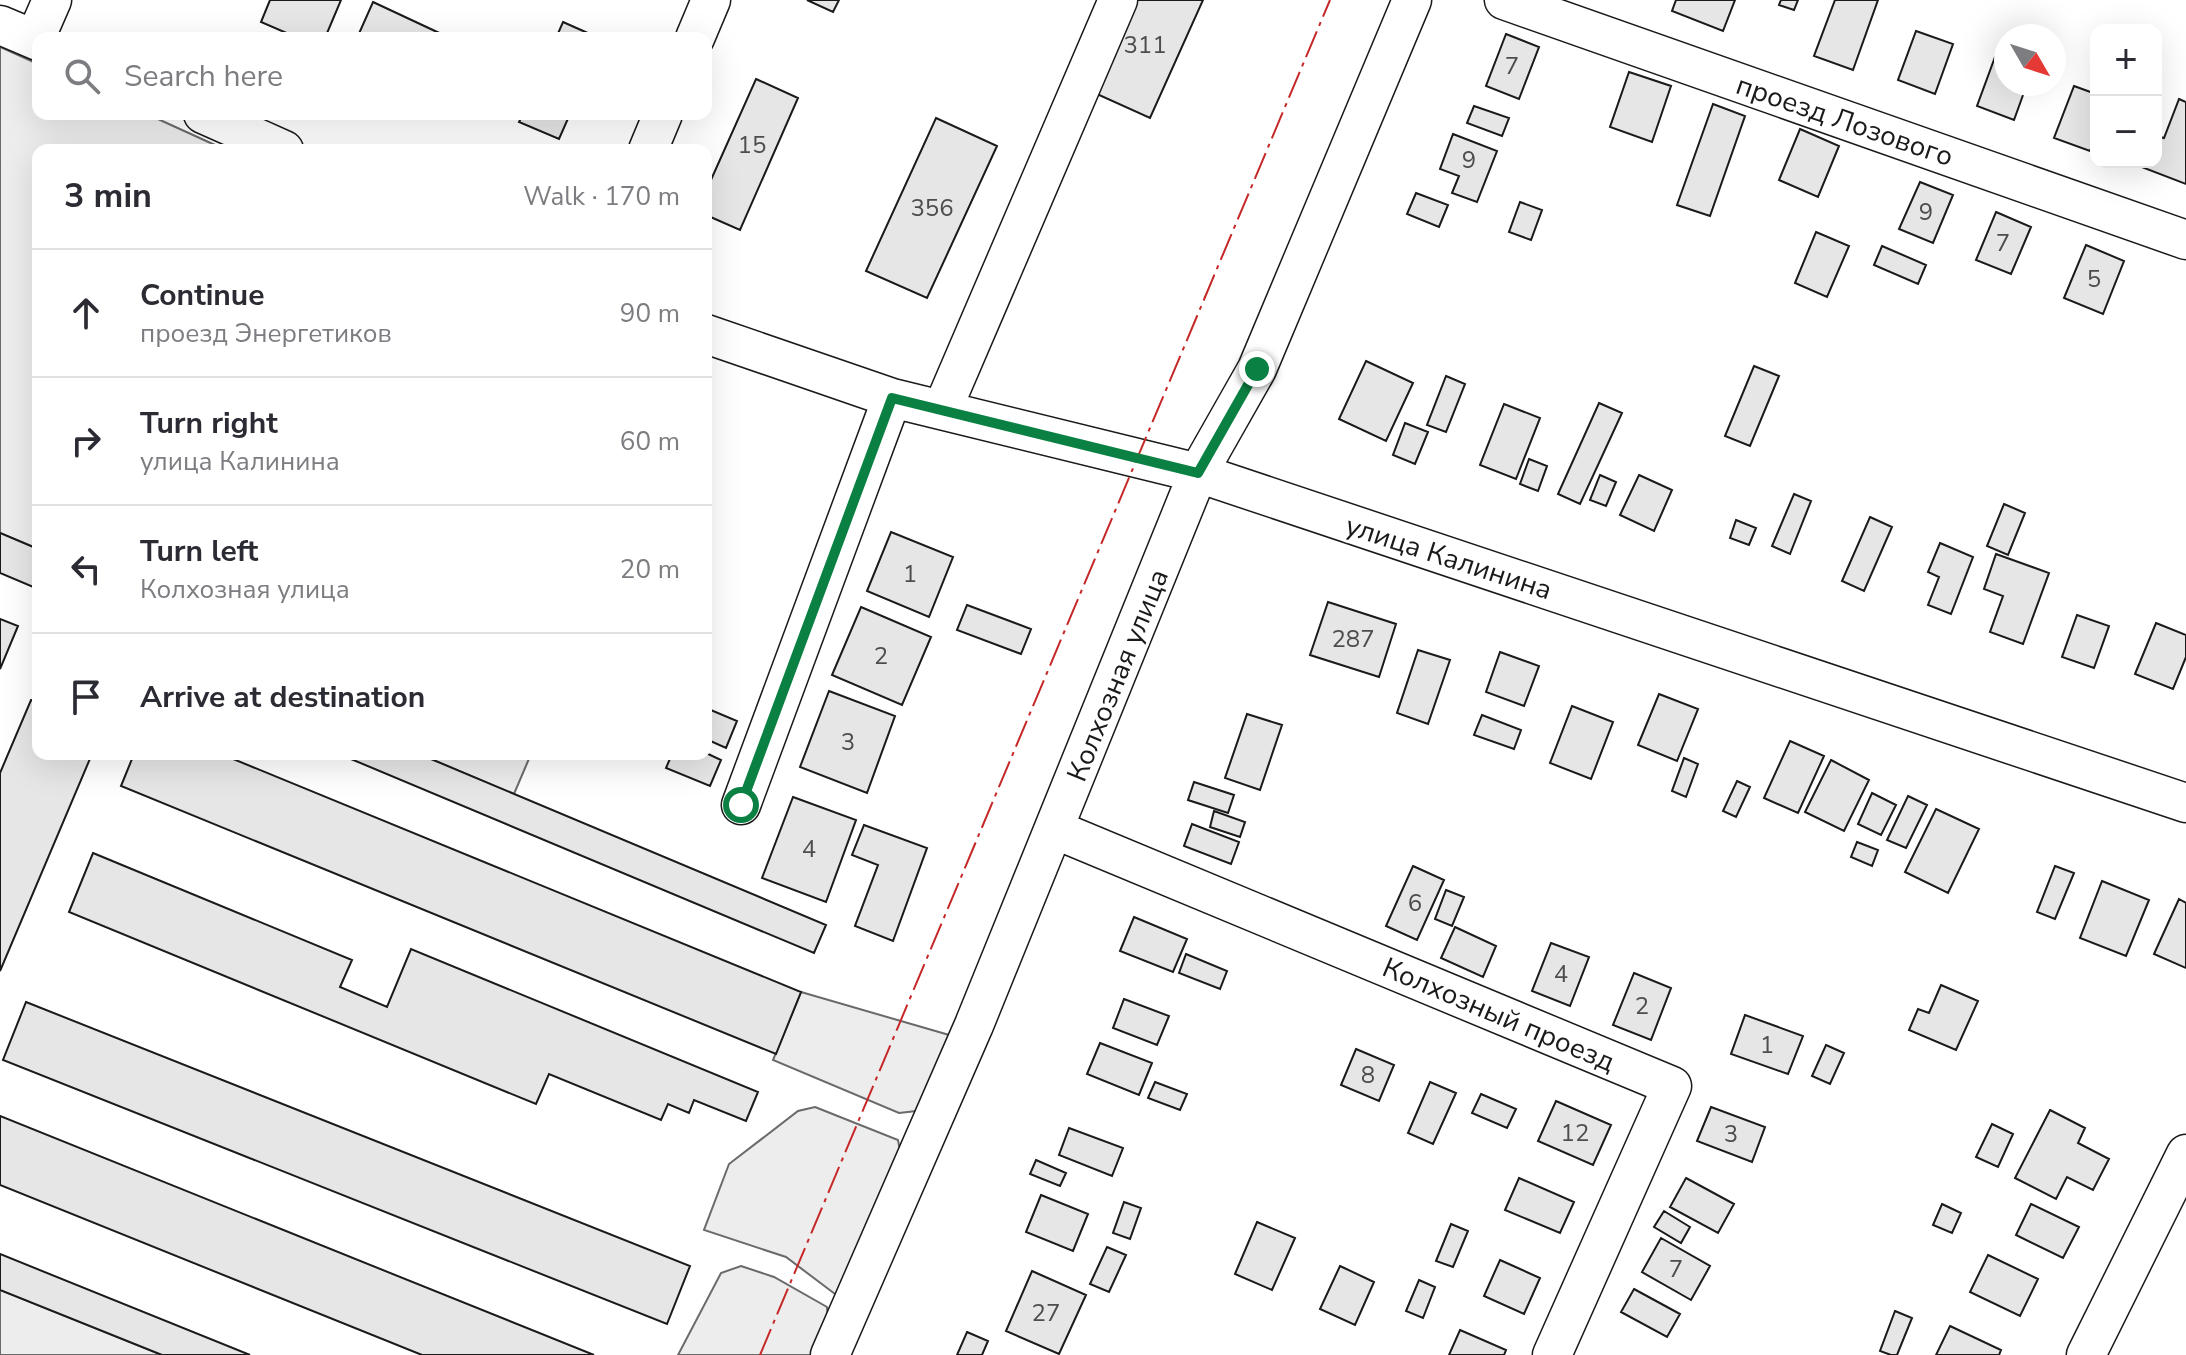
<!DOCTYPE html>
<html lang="en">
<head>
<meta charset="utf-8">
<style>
	:root { --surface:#fff; --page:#f7f7f7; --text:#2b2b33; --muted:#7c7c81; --line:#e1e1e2 }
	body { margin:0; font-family:"Nunito Sans",sans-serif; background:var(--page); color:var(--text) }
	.controls { position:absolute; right:24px; top:24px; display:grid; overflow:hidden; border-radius:16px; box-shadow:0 8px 32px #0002 }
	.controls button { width:72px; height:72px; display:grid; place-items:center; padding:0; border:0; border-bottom:2px solid var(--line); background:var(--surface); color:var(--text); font:40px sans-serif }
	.compass { position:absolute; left:1994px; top:24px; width:72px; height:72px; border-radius:50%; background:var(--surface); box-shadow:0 8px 32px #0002; rotate:129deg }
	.stop { position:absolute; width:24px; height:24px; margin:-18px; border:6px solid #0b8043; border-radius:50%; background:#fff }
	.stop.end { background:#0b8043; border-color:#fff; box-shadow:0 2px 8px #0008 }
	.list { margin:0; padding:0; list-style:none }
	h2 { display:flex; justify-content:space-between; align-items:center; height:104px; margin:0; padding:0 32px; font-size:34px }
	h2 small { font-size:26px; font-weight:400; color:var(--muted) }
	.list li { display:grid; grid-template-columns:52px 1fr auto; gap:24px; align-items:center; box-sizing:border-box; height:128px; padding:0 32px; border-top:2px solid var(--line) }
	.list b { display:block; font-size:30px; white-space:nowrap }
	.list p { margin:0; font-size:26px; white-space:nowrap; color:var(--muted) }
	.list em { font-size:26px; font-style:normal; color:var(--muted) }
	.icon { flex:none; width:44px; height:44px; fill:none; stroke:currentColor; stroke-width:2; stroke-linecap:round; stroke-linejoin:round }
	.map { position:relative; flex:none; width:2186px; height:1355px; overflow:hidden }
	.search { position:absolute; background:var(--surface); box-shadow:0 8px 32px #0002; left:32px; top:32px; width:680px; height:88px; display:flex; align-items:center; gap:20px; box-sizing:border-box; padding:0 28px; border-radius:16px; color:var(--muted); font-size:30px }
	.panel { position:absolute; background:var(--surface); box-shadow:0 8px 32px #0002; left:32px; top:144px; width:680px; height:616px; border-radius:16px }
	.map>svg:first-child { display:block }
</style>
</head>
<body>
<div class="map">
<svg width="2186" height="1355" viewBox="0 0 2186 1355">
	<rect width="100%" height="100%" fill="#fff"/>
	<path fill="#ededed" stroke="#6a6a6a" stroke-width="2" d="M0,47L38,64V114H147L226,150H38V549L0,533Z
		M419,754H531L514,794Z
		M801,992L956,1037L925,1110L899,1113L773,1060Z
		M815,1107L898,1140L901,1156L848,1291L835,1294L786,1257L704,1230L729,1164L798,1111Z
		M741,1266L774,1277L827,1307L828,1321L814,1355H678L721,1273Z
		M0,1290L162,1355H0Z"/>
	<path fill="#e6e6e6" stroke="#1a1a1a" stroke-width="2" d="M270,0H341L325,38H298L261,22Z
		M807,0H839L833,12Z
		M1129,0H1203L1150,118L1088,90Z
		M1676,0H1735L1723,31L1672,11Z
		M1781,0H1798L1794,10L1779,5Z
		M1835,0H1878L1853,70L1814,56Z
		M373,2L450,38H357Z
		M563,22L599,38H556Z
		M1916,31L1953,44L1935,94L1898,80Z
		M1506,34L1539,47L1519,99L1486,86Z
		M1995,57L2006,61V84H2027L2014,120L1977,106Z
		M1629,72L1671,86L1652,142L1610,127Z
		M756,79L798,98L740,230L706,215V191Z
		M2074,86L2096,94V135L2090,151L2054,138Z
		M2179,99L2186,102V184L2139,166L2141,162H2156V136L2164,138Z
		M1713,104L1745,116L1710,216L1677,205Z
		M1474,106L1509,118L1502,136L1467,123Z
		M523,114H570L559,139L519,122Z
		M936,118L997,146L927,298L866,271Z
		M1800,129L1839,146L1818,197L1779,180Z
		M1453,134L1497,151L1477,202L1452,193L1459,176L1440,169Z
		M1920,182L1953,195L1933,243L1899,229Z
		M1416,193L1448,205L1439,227L1407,214Z
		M1520,202L1542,210L1531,240L1509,232Z
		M1996,212L2031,227L2011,274L1976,260Z
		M1816,232L1849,246L1827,297L1795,283Z
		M2086,245L2124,261L2103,314L2064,298Z
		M1882,246L1926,265L1918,284L1874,265Z
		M1366,361L1413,383L1386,441L1339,419Z
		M1754,366L1779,376L1750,446L1725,436Z
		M1446,376L1465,384L1446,432L1427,425Z
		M1599,403L1622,413L1580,504L1558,494Z
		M1504,404L1540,418L1516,479L1480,465Z
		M1405,423L1428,432L1415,464L1393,455Z
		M1529,459L1547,466L1538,491L1520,484Z
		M1600,475L1616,482L1606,506L1590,500Z
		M1639,475L1672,490L1654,531L1620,515Z
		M1794,494L1811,501L1790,554L1772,546Z
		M2004,504L2025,513L2008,555L1987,546Z
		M1870,517L1892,527L1864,591L1842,581Z
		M1736,520L1756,528L1749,545L1730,538Z
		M891,532L953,557L929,617L867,591Z
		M0,533L38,549V589L0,573Z
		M1940,543L1973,557L1951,614L1928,605L1939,577L1928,572Z
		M1996,554L2049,573L2023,644L1990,632L2003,596L1984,589Z
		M1328,602L1396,624L1379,677L1310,655Z
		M967,605L1031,629L1021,654L957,630Z
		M861,607L931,637L902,705L832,675Z
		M2077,615L2109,626L2094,668L2062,657Z
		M0,619L18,626L0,669Z
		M2156,623L2186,635V657L2173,689L2135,674Z
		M1418,650L1450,660L1428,724L1397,713Z
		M1500,652L1539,666L1524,706L1486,692Z
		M829,691L895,716L867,793L800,767Z
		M1659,694L1698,709L1677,761L1638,745Z
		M31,700L38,703V754H92L0,971V773Z
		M1572,706L1613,722L1591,779L1550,763Z
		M706,708L737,721L726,748L706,739Z
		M1247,714L1282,725L1260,790L1225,778Z
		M1482,715L1521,730L1514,749L1474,735Z
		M1790,741L1824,756L1798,813L1764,798Z
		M706,753L721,760L710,786L666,768L672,754Z
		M134,754H221L801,992L776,1054L121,786Z
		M339,754H419L826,925L814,953Z
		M1684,758L1698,764L1686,797L1672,791Z
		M1831,760L1869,780L1844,831L1805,812Z
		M1737,781L1750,787L1736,817L1723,811Z
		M1194,782L1234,795L1228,813L1188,800Z
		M1872,793L1896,805L1881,835L1858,824Z
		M1908,796L1927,805L1906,848L1887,840Z
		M793,797L856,820L826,902L762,878Z
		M1936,809L1979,829L1948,893L1905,872Z
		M1214,811L1245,822L1240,837L1210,827Z
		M1192,824L1239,842L1231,864L1184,846Z
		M864,825L927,848L893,941L855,926L878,865L852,855Z
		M1857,842L1878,850L1872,866L1851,857Z
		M93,853L352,960L340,987L387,1007L411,949L758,1092L746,1121L694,1100L689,1113L668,1104L661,1120L549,1074L536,1104L69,912Z
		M1413,866L1444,880L1417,940L1386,926Z
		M2055,866L2074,873L2055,919L2037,912Z
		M2102,881L2149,900L2126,956L2080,938Z
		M1446,890L1464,897L1452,926L1435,919Z
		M2179,899L2186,903V968L2154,954Z
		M1134,917L1187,939L1173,972L1120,951Z
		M1455,927L1496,946L1483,977L1441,958Z
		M1551,943L1589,957L1570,1006L1532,991Z
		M1186,954L1227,971L1220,989L1179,973Z
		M1634,973L1671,988L1651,1040L1613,1025Z
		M1941,985L1978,1001L1956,1050L1909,1030L1918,1009L1929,1013Z
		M1124,999L1169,1016L1157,1045L1113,1028Z
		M26,1002L690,1266L667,1324L3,1060Z
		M1745,1015L1803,1036L1788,1074L1731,1054Z
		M1100,1043L1152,1063L1139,1095L1087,1074Z
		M1826,1045L1844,1053L1830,1084L1812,1076Z
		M1356,1049L1394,1065L1379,1101L1341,1085Z
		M1155,1082L1187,1094L1180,1110L1148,1098Z
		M1430,1082L1456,1093L1433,1144L1408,1133Z
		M1481,1094L1516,1109L1507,1128L1472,1113Z
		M1556,1101L1611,1125L1593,1165L1538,1141Z
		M1711,1107L1765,1127L1752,1162L1697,1141Z
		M2050,1110L2085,1128L2078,1143L2109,1159L2093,1190L2067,1177L2056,1199L2015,1178Z
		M0,1116L594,1355H422L0,1185Z
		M1992,1124L2013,1134L1998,1167L1976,1157Z
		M1069,1128L1123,1148L1112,1176L1059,1155Z
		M1036,1160L1066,1173L1060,1186L1030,1174Z
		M1519,1178L1574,1202L1560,1233L1505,1210Z
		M1686,1178L1734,1204L1718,1233L1670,1207Z
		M1041,1195L1088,1214L1073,1251L1026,1232Z
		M1124,1202L1141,1208L1130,1239L1113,1233Z
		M1942,1204L1961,1213L1952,1233L1933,1225Z
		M2031,1204L2079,1227L2063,1258L2016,1235Z
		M1664,1211L1690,1227L1681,1243L1654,1227Z
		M1257,1222L1295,1238L1272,1290L1235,1274Z
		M1451,1224L1468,1231L1453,1267L1436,1261Z
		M1661,1238L1710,1266L1691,1300L1642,1272Z
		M1107,1247L1126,1255L1109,1292L1090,1284Z
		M0,1254L250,1355H162L0,1290Z
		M1988,1255L2038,1279L2020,1316L1970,1292Z
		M1500,1260L1540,1278L1524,1314L1484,1296Z
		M1340,1266L1374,1282L1355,1325L1320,1309Z
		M1032,1271L1086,1295L1059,1354L1006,1331Z
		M1419,1280L1435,1287L1423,1318L1406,1311Z
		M1634,1289L1680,1314L1667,1337L1621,1312Z
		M1895,1311L1912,1318L1897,1355H1891L1880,1351Z
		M1950,1326L2001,1350L1999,1355H1936Z
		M1460,1330L1506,1350L1504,1355H1449Z
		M967,1332L988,1341L982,1355H957Z"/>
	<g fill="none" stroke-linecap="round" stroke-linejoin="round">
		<g stroke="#1a1a1a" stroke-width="41">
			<path id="minor" d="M1504,0L2186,240
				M0,25L38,41
				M695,38L711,0
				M35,39L52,0
				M203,114L284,150
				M648,150L663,114
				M706,334L892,398L1198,473L2186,803
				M942,410L1118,0
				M741,805L892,398
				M1054,829L1672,1086L1552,1355
				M830,1355L974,1025L1198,473L1257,369L1412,0
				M2086,1355L2186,1154"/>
		</g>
		<use href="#minor" stroke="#fff" stroke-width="38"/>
		<path stroke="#c62828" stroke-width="2" stroke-dasharray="28 6 4 6" stroke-linecap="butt" d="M760,1355L1330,0"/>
	</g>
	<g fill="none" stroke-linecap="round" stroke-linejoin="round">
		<path stroke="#0b8043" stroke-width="10" d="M741,805L892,398L1198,473L1257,369"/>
	</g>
	<g text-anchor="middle" stroke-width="6" stroke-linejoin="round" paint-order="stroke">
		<g font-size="24" fill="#4d4d4d">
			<text x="1145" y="53">311</text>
			<text x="1512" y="74">7</text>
			<text x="752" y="153">15</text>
			<text x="1469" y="168">9</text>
			<text x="932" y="216">356</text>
			<text x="1926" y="220">9</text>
			<text x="2003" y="251">7</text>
			<text x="2094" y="287">5</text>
			<text x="910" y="582">1</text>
			<text x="1353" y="647">287</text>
			<text x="881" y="664">2</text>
			<text x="848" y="750">3</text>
			<text x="809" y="857">4</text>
			<text x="1415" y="911">6</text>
			<text x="1561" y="982">4</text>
			<text x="1642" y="1014">2</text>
			<text x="1767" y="1053">1</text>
			<text x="1368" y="1083">8</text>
			<text x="1575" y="1141">12</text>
			<text x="1731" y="1142">3</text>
			<text x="1676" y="1277">7</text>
			<text x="1046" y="1321">27</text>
		</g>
		<g font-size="28" fill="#1a1a1a" stroke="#fff">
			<text transform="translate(1845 120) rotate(19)" y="10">проезд Лозового</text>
			<text transform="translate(1449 557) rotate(18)" y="10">улица Калинина</text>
			<text transform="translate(1117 675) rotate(-68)" y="10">Колхозная улица</text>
			<text transform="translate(1499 1014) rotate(23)" y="10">Колхозный проезд</text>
		</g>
	</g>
</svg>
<div class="controls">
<button>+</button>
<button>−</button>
</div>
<svg class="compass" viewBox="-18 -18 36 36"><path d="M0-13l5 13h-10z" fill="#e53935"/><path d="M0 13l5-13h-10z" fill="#7c7c81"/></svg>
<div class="stop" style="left:741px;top:805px"></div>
<div class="stop end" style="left:1257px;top:369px"></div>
<div class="search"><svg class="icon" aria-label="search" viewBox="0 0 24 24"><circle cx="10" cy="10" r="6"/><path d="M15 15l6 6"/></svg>Search here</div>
<section class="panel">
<h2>3 min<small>Walk · 170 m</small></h2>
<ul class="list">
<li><svg class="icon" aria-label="ahead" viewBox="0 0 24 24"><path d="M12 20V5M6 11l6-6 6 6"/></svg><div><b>Continue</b><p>проезд Энергетиков</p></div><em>90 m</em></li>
<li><svg class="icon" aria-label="right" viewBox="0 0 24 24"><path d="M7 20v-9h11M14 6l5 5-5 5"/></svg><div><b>Turn right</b><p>улица Калинина</p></div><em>60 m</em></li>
<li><svg class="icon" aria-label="left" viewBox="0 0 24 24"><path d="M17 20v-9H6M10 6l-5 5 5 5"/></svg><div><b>Turn left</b><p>Колхозная улица</p></div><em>20 m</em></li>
<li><svg class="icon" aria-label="arrive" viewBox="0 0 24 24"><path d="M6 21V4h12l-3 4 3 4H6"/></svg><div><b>Arrive at destination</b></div></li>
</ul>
</section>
</div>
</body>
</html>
